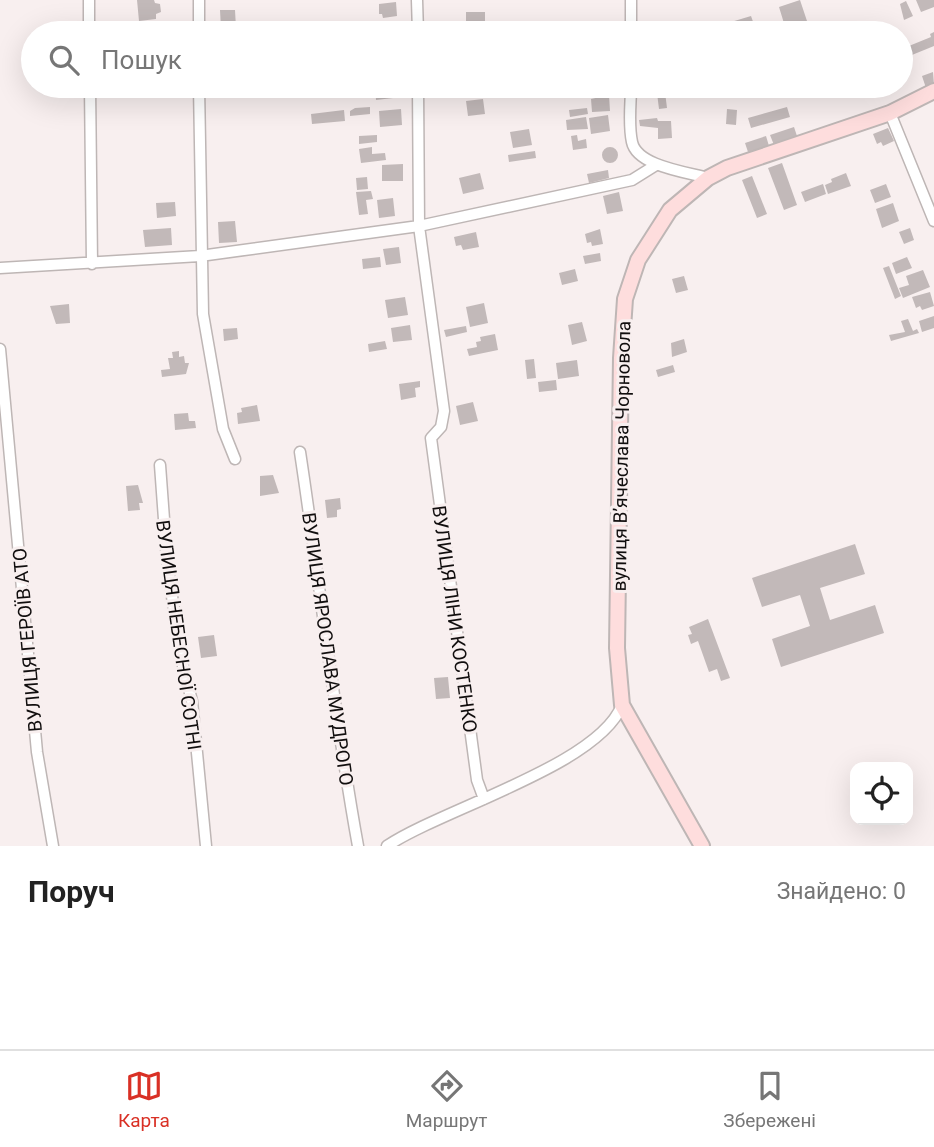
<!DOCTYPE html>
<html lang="uk">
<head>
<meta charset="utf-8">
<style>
	:root { --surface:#fff; --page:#f2f2f2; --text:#222; --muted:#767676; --line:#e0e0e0; --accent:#d93025 }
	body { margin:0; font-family:Roboto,sans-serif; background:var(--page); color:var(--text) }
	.controls { position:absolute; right:21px; bottom:21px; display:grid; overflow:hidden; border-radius:14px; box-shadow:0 7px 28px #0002 }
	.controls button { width:63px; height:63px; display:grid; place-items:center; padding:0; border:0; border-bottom:2px solid var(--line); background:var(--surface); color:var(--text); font:35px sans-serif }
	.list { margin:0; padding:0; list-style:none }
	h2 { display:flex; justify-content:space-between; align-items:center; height:91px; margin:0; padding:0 28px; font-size:30px }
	h2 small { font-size:23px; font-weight:400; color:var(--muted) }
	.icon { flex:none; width:38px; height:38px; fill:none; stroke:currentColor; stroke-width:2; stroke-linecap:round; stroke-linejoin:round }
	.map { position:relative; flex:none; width:934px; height:846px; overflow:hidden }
	.search { position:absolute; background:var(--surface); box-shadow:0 7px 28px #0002; left:21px; right:21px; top:21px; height:77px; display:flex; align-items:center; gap:18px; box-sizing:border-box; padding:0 24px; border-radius:38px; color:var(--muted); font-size:26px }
	.sheet { height:203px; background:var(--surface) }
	nav { display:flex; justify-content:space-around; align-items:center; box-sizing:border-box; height:98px; border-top:2px solid var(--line); background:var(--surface); font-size:19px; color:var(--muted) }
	nav a { display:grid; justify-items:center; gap:4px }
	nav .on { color:var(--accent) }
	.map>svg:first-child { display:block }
</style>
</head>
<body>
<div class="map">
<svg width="934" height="846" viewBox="0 0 934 846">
	<rect width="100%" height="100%" fill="#f8efef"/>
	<path fill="#c2b9b9" d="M137,0H154L155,3L160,4L161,12L156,14V19L139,21Z
		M800,0L811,33H787L779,7Z
		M916,0H934V7L921,12Z
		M906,1L913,16L904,20L900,4Z
		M396,2L397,16L383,18L382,14H379V4Z
		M220,10H235L236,28L221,29Z
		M466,12H485V27L466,28Z
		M751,16L757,33H735L731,22Z
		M463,24L464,32L445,33L444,26Z
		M395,25V33H364L363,27Z
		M934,32V46L907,57L904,48L931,37L930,34Z
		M933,72L934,85L926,88L922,76Z
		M375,86H391L393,98L376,100Z
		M665,92L667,108L659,109L657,93Z
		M609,95L610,111L592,112L591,99Z
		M483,99L485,114L468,116L466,101Z
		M370,107V114L350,116V111L355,108Z
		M787,107L790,117L751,128L748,118Z
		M587,108L588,114L570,117L569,110Z
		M401,109L402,125L380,127L379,111Z
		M727,109L737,110L736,125L726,124Z
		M344,110L345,121L312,124L311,114Z
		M608,115L610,131L591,134L589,118Z
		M586,117L588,129L567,130L566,120Z
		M657,118L658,121H671L672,138L658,139V128L640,126L639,120Z
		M794,127L797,136L774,145L770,135Z
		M888,128L894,141L883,146L881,142L877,144L873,134Z
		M529,129L532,145L513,148L510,132Z
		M377,135V142L359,144V136Z
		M577,135L578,141L586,139L587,148L573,150L571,136Z
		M766,136L769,146L748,152L745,143Z
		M602 155a8 8 0 1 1 16 0a8 8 0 1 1-16 0Z
		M372,147V154L385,153L386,160L361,163L359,149Z
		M535,151L536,158L509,162L508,155Z
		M782,163L797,205L784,210L768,168Z
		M403,164V181H382V165Z
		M608,170L609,178L589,183L587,174Z
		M480,173L484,189L463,194L459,178Z
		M846,173L851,186L828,194L825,185L832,182L831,179Z
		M752,176L767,214L757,218L742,180Z
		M367,177L368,189L357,190L356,178Z
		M823,184L826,194L805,202L801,192Z
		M886,184L891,197L875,203L870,190Z
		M371,191L373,199L366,200L368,214L359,215L356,192Z
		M619,192L623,211L607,214L603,196Z
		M393,198L395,216L379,218L377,200Z
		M175,202L176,216L157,218L156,203Z
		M893,203L899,221L882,228L876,209Z
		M235,221L237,242L219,243L218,222Z
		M171,228L172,245L145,247L143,230Z
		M910,228L914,240L904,244L899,232Z
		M600,229L603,244L592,246L591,242L587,243L585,234Z
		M476,232L479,247L463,250L461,245L456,246L454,237Z
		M399,247L401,263L386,265L383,249Z
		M600,253L601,261L585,264L583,256Z
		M380,257L381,267L363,269L362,259Z
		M907,257L912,268L896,274L892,263Z
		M889,266L901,296L895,299L883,268Z
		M575,269L578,281L562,285L559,273Z
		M923,270L930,287L903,298L899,288L909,285L906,276Z
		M684,276L688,290L676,293L672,279Z
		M930,292L934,306L922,310L920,306L916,308L912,297Z
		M405,297L408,315L388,318L385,300Z
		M484,303L488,323L470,327L466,307Z
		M69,304L70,323L56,324L50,306Z
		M934,316V328L922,332L919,321Z
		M908,319L913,331L917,329L919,333L891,341L889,335L905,332L901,321Z
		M582,322L587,341L572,345L568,325Z
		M410,325L412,340L393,342L391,328Z
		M466,326L467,332L446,337L444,330Z
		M237,328L238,339L224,341L223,329Z
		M495,334L498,350L469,356L467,349L477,347L476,342L481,341L480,337Z
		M684,339L687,352L672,357L671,343Z
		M385,341L387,349L369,352L368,344Z
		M179,351V357L184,356L185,363H189L186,374L162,377L161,370L170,369L168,358H173L172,352Z
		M534,359L536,378L527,379L525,360Z
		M577,360L579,376L558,379L556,363Z
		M673,365L675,372L658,377L656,370Z
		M556,380L557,390L539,392L538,382Z
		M420,381V387L415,388L416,397L401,400L399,384Z
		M473,402L478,421L460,425L456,406Z
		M257,405L260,421L238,424L237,413L242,412L241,408Z
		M188,413L189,421H195L196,428L175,430L174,414Z
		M273,475L279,493L260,496V476Z
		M138,485L143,503H139L140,510L128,511L126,486Z
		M340,498L341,509L337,510V517L327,518L325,500Z
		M855,544L865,574L820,588L830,620L875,605L884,633L781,667L772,639L810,626L800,595L762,607L752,578Z
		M708,619L730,678L721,681L717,669L709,672L698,641L691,644L688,635L692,634L689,627Z
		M214,635L217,656L201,658L198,637Z
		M448,677L450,698L436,699L434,678Z"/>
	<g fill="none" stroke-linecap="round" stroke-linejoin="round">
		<g stroke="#beb6b5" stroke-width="13">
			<path id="street" d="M89,0V33
				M417,0L418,33
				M631,0V33
				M199,33V0
				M90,86L92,264
				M199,86L203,314L223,429L235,459
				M418,86L419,226L444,411L441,427L431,438L477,780L484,799
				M631,86C631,103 628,124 632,142C637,166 686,172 708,178
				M890,113L934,221
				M0,268L200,256L419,226L632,180L656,165
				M0,349L37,752L53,846
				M300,452C320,584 334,715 358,846
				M160,465L167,560L180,654L192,701L206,846
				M387,846C442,809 599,765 622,705"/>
		</g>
		<g stroke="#beb6b5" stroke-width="18">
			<path id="secondary" d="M702,846L622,705L617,648L621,358L625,299L638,260L670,210L708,178L727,168L890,113L934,91"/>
		</g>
		<use href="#street" stroke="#fff" stroke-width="10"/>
		<use href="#secondary" stroke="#fedddd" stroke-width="14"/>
	</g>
	<g text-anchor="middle" stroke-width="6" stroke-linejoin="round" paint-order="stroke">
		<g font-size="19" fill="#110e0e" stroke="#f8efef">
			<text transform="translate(621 456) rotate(-89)" y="7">вулиця Вʼячеслава Чорновола</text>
			<text transform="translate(455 619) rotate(82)" y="7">ВУЛИЦЯ ЛІНИ КОСТЕНКО</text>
			<text transform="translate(179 635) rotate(82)" y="7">ВУЛИЦЯ НЕБЕСНОЇ СОТНІ</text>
			<text transform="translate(27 640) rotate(-95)" y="7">ВУЛИЦЯ ГЕРОЇВ АТО</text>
			<text transform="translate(328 649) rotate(82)" y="7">ВУЛИЦЯ ЯРОСЛАВА МУДРОГО</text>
		</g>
	</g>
</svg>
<div class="controls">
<button><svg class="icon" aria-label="locate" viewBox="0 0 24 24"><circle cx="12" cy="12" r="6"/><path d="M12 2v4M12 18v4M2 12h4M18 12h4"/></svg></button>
</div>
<div class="search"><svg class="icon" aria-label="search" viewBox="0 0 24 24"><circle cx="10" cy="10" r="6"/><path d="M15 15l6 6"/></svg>Пошук</div>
</div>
<section class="sheet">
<h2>Поруч<small>Знайдено: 0</small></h2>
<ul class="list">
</ul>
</section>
<nav>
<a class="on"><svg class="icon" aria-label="map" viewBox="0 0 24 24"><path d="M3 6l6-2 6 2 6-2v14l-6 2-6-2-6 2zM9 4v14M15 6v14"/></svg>Карта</a>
<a><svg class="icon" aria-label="directions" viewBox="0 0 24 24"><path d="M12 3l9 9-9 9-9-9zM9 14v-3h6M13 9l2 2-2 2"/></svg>Маршрут</a>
<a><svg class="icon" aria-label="saved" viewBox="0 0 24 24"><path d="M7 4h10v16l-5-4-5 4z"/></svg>Збережені</a>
</nav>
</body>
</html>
